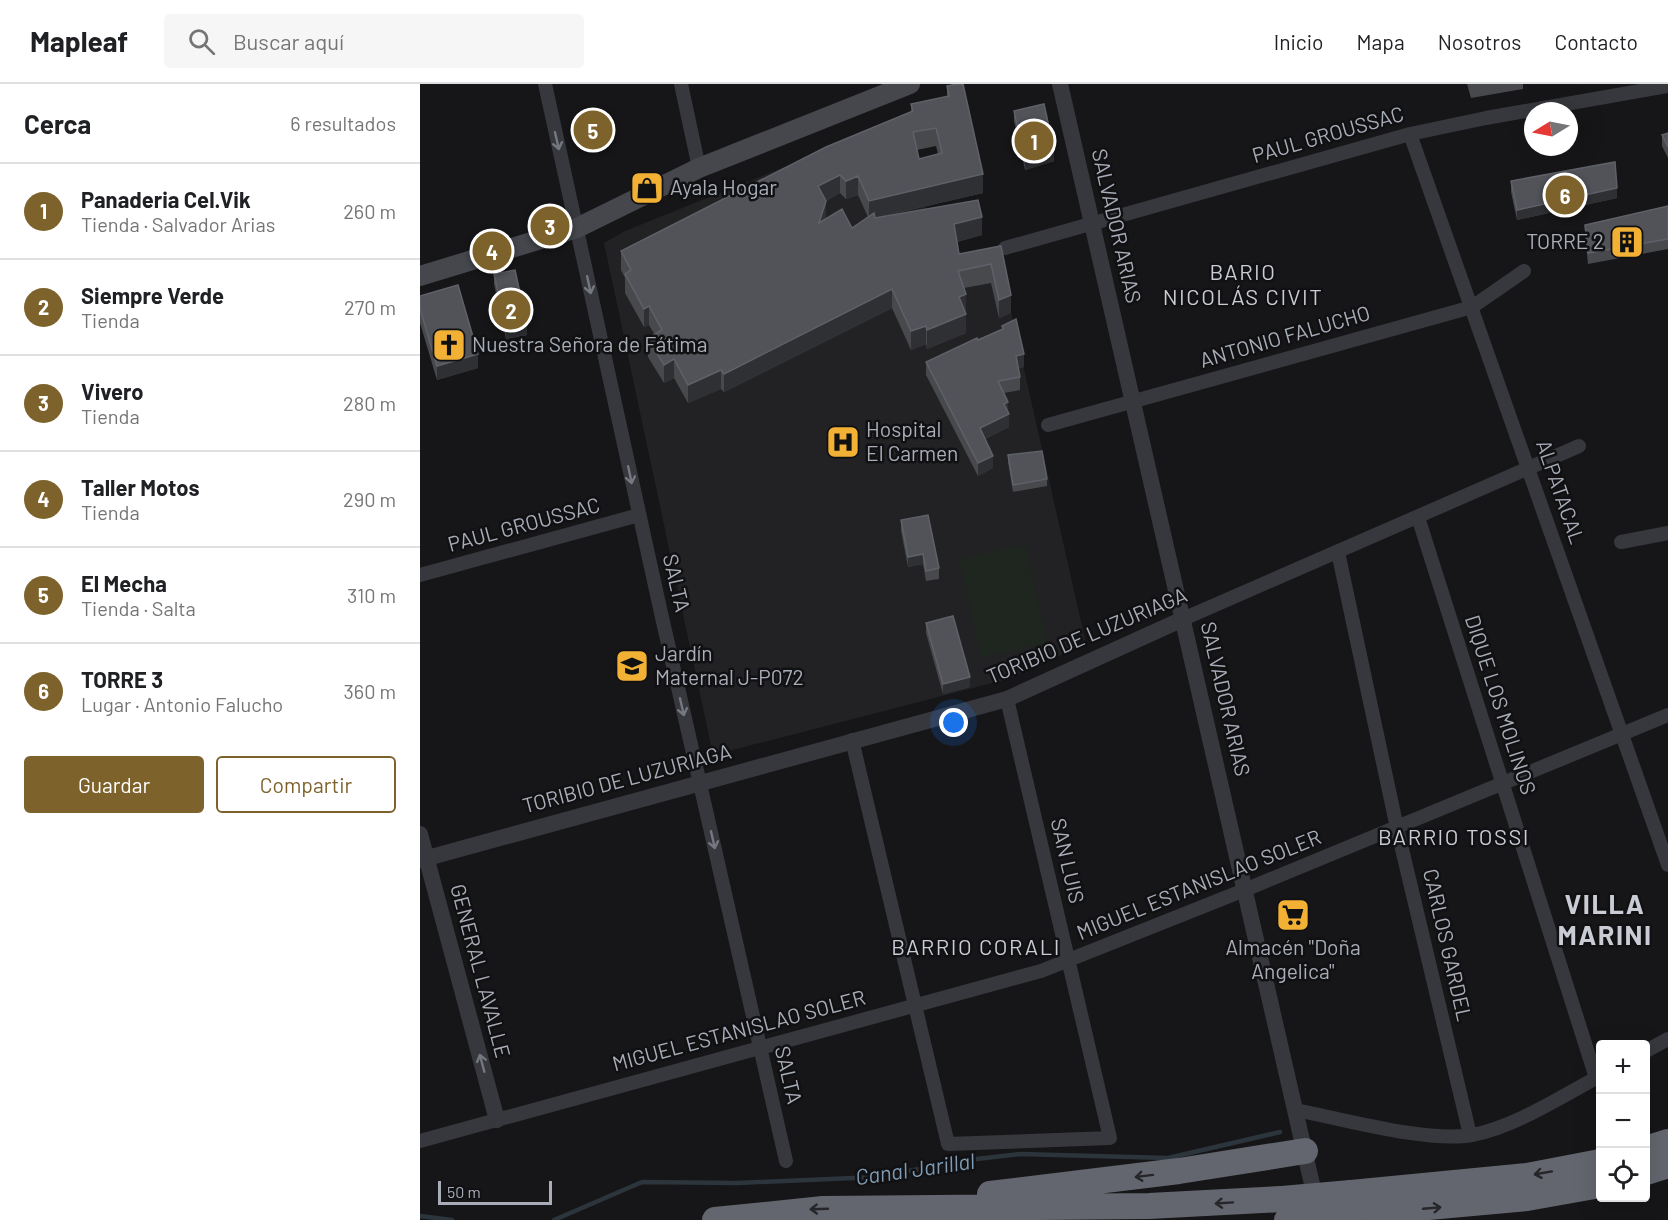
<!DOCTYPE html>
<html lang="es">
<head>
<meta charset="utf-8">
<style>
	:root { --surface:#fff; --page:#f6f6f6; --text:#202124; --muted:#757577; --line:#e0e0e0; --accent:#7e622b }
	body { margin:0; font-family:Barlow,sans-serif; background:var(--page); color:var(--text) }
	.controls { position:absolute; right:18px; bottom:18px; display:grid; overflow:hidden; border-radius:6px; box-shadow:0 6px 24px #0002 }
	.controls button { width:54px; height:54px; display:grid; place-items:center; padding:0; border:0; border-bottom:2px solid var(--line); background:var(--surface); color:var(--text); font:30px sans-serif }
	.compass { position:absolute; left:1104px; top:18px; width:54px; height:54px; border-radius:50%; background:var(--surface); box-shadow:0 6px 24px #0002; rotate:260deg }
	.scale { position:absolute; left:18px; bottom:15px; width:114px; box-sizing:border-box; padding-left:6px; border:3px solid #a8adb8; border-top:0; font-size:16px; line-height:21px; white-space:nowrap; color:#a8adb8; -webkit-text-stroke:4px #111113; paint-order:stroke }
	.you { position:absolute; left:534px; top:639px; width:21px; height:21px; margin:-15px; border:4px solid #fff; border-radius:50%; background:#1a73e8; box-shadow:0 0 0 9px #1a73e833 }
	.badge { display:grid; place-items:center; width:39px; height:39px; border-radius:50%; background:var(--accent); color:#fff; font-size:20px; font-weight:700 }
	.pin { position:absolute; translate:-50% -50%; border:3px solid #fff; box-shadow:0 2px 6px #0006 }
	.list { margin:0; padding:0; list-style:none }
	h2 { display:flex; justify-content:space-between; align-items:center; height:78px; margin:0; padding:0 24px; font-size:26px }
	h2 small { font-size:20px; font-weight:400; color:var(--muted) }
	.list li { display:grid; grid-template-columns:39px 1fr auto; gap:18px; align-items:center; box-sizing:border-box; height:96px; padding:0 24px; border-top:2px solid var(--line) }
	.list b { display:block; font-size:22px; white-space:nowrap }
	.list p { margin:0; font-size:20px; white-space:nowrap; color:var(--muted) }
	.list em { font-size:20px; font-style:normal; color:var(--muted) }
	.actions { display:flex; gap:12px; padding:18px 24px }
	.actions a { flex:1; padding:14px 0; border:2px solid var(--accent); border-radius:6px; text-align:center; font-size:21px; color:var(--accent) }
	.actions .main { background:var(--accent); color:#fff }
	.icon { flex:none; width:33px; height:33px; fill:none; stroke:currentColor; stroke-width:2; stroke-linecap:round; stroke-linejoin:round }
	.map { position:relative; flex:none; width:1248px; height:1136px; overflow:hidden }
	header { display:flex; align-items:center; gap:36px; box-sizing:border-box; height:84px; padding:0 30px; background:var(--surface); border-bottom:2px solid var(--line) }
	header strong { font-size:28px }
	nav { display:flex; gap:33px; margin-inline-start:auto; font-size:21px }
	.search { width:420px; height:54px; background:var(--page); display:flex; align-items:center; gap:15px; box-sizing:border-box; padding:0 21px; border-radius:6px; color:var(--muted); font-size:22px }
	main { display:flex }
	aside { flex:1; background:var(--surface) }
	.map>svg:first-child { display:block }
</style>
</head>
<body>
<header>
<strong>Mapleaf</strong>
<div class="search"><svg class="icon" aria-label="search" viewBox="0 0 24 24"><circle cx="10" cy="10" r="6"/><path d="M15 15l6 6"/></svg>Buscar aquí</div>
<nav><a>Inicio</a><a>Mapa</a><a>Nosotros</a><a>Contacto</a></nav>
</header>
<main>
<aside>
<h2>Cerca<small>6 resultados</small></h2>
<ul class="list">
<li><span class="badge">1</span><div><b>Panaderia Cel.Vik</b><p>Tienda · Salvador Arias</p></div><em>260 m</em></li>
<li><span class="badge">2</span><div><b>Siempre Verde</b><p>Tienda</p></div><em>270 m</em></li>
<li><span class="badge">3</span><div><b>Vivero</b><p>Tienda</p></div><em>280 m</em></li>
<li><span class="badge">4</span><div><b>Taller Motos</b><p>Tienda</p></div><em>290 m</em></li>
<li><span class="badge">5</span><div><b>El Mecha</b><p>Tienda · Salta</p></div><em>310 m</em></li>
<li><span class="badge">6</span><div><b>TORRE 3</b><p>Lugar · Antonio Falucho</p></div><em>360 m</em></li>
</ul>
<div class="actions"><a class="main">Guardar</a><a>Compartir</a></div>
</aside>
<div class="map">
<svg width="1248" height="1136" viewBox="0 0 1248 1136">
	<rect width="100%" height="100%" fill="#161618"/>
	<path fill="#222225" d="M486,38L521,190L579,174L666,560L588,595L293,671L184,159L205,147L402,68Z"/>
	<path fill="#1e261f" d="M605,460L627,559L561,574L539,475Z"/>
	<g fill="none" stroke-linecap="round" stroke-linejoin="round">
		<path stroke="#2c353c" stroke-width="4.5" d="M0,1132L32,1136
			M134,1136L222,1098L317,1099L456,1093L548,1076L600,1070L748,1074L860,1048"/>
		<path stroke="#37383d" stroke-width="14" d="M125,0L241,529L366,1077
			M261,0L279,84
			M990,50L1248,781
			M585,164L990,50L1066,34L1248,2
			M628,341L1052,223L1104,187
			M998,433L1176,994
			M1201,458L1248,449
			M918,468L977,744L1050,1051
			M0,491L219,431
			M763,535L1159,362
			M432,656L528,1060L690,1054L587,615
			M1226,967L1248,955
			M876,1026C922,1035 1008,1059 1052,1051C1095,1043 1142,1012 1180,992
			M0,1057L621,887L827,805L1248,631"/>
		<path stroke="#37383d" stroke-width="16" d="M640,0L897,1122
			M0,750L77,1036
			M0,776L587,615L763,535"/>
		<path stroke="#45474d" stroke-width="20" d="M0,192L157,144L279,84L490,0"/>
		<path stroke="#63666e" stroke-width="26" d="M1226,1065L1248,1058
			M1226,1088L1248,1081
			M931,1109L1107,1092L1180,1078
			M570,1110L759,1087L885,1067
			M933,1130L1107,1114L1180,1101
			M295,1136L403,1125L729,1122L862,1115"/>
		<path stroke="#63666e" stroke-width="26" d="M862,1115L931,1109
			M867,1136L933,1130"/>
	</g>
	<path fill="#47494d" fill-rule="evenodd" d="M1047,0H1103V5L1051,14Z
		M527,2L563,109L455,134L562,151L537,158L539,170L581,162L591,229L579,234L571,199L544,204L546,229V249L507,265L506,260L491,266L472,224L304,308L301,305L268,319L254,294L244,299L228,273V254L235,251L229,241L224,243L205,209V194L201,186V167L491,28V20L527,13ZM516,62L518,70L499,75L497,66ZM420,109L426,115L438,111L448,133L432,144L406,135V117Z
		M594,27L634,77L605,86L594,37Z
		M1248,49V74L1242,62V51Z
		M1091,97L1197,114L1097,136L1091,108Z
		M1248,122V165L1168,180L1165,151V141Z
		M74,190L107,251L86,255L74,200Z
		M0,212L58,284L17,296L0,239Z
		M582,242L604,283L598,284L600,293V306L584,309L588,328L589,343L565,355L573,384L558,392L506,291V278L582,245Z
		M588,371L627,395V402L593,408L588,378Z
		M481,436L519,484V495L506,497L503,480L488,483L481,447Z
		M506,539L550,603L523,610L506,549Z"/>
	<path fill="#2f3033" d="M634,66V77L605,86V76Z
		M563,90V109L449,135V117Z
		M420,91V109L398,121V102Z
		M438,92V111L426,115V97Z
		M1197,104V114L1097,136V126Z
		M406,117V135L399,139Z
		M562,133V151L534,159V140Z
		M472,205V224L304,308V290Z
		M546,210V229L539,232V213Z
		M591,211V229L579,234V216Z
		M229,222V241L224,243V225Z
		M546,230V249L507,265V246Z
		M107,241V251L86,255V245Z
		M506,242V260L491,266V247Z
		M58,270V284L17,296V282Z
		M604,270V283L596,285V272Z
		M254,275V294L244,299V281Z
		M301,286V305L268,319V301Z
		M588,318L589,343L560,357V344L584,320Z
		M573,372V384L558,392V379Z
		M503,470V480L488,483V473Z
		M550,593V603L523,610V600Z"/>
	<path fill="#525359" stroke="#5f6168" stroke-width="1.5" fill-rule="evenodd" d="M537,0H543L563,90L449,117L438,92L426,97L420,91L398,102L406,117L399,139L422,125L432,144L454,129L455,134L558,116L562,133L534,140L539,170L581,162L591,211L579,216L571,180L538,187L546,210L539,213L546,230L507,246L506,242L491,247L472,205L304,290L301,286L268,301L254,275L244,281L228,254L242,246L229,222L224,225L205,190L211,186L201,167L406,63L493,27L491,20L529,12L527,2ZM516,44L522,69L499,75L493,48Z
		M624,20L634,66L605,76L594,27Z
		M1248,49V63L1242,51Z
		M1195,78L1197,104L1097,126L1091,97Z
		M1248,122V155L1168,169L1165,141Z
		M95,186L107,241L86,245L74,190Z
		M38,201L58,270L17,282L0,225V212Z
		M596,235L604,270L596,272L600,293L578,297L588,318L584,320L589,330L560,344L573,372L558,379L506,278L557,254L558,256L583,245L582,242Z
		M622,367L627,395L593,401L588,371Z
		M508,431L519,484L506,487L503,470L488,473L481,436Z
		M533,532L550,593L523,600L506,539Z"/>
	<defs><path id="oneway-shaft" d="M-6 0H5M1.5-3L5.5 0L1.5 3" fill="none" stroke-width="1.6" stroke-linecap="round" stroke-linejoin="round" transform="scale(1.5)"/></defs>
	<g stroke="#757881">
		<use href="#oneway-shaft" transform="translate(137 57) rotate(77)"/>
		<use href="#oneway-shaft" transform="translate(169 201) rotate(78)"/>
		<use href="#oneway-shaft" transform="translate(210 391) rotate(78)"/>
		<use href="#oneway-shaft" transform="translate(262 623) rotate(77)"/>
		<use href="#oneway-shaft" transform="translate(293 756) rotate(77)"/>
		<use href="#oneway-shaft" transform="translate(62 979) rotate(-105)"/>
	</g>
	<g stroke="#26262a">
		<use href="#oneway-shaft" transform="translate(1123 1089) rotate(170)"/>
		<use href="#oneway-shaft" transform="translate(724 1092) rotate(173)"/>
		<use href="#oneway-shaft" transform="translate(804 1119) rotate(176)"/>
		<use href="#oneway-shaft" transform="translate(1012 1124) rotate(-5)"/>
		<use href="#oneway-shaft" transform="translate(399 1125) rotate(178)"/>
	</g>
	<defs>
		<g id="shop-square" transform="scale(1.725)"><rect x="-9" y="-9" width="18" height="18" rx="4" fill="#f2b134" stroke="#111113"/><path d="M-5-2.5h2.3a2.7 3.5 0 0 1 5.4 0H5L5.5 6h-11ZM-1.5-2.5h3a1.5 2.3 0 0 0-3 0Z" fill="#111"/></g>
		<g id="building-square" transform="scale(1.725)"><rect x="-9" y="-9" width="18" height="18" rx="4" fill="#f2b134" stroke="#111113"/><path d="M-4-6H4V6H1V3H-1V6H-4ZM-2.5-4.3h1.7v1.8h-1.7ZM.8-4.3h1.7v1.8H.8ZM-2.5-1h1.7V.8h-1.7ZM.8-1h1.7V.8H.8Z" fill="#111"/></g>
		<g id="church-square" transform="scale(1.725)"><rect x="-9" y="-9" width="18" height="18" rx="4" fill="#f2b134" stroke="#111113"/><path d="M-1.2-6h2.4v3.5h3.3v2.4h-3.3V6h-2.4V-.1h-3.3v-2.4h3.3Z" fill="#111"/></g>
		<g id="hospital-square" transform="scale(1.725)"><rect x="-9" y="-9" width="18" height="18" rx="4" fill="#f2b134" stroke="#111113"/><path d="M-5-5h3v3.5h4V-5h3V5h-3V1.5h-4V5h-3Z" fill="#111"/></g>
		<g id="school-square" transform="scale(1.725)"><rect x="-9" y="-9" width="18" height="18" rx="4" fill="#f2b134" stroke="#111113"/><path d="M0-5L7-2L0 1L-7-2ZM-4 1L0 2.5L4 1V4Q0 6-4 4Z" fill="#111"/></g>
		<g id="supermarket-square" transform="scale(1.725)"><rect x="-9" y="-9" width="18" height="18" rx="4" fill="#f2b134" stroke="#111113"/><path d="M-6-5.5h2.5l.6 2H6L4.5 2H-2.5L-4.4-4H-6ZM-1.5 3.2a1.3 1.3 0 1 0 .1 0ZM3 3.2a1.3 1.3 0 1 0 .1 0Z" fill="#111"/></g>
	</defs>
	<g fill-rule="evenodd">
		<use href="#shop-square" x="227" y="104"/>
		<use href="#building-square" x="1207" y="158"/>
		<use href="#church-square" x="29" y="261"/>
		<use href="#hospital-square" x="423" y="358"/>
		<use href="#school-square" x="212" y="582"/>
		<use href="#supermarket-square" x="873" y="831"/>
	</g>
	<g text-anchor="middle" stroke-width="5" stroke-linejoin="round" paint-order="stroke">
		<g font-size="21" fill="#a8adb8" stroke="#111113">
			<text transform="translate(908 51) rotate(-16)" y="7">PAUL GROUSSAC</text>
			<text transform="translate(696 142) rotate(77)" y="7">SALVADOR ARIAS</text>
			<text transform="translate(865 253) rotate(-16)" y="7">ANTONIO FALUCHO</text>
			<text transform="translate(1140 408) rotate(71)" y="7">ALPATACAL</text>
			<text transform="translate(104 441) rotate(-15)" y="7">PAUL GROUSSAC</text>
			<text transform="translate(256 499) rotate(77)" y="7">SALTA</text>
			<text transform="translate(667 552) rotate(-23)" y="7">TORIBIO DE LUZURIAGA</text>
			<text transform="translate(805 615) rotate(77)" y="7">SALVADOR ARIAS</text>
			<text transform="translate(1080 621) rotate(72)" y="7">DIQUE LOS MOLINOS</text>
			<text transform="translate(207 695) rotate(-15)" y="7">TORIBIO DE LUZURIAGA</text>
			<text transform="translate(647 777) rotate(77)" y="7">SAN LUIS</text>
			<text transform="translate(779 801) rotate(-22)" y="7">MIGUEL ESTANISLAO SOLER</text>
			<text transform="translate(1027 861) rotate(77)" y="7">CARLOS GARDEL</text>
			<text transform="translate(60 887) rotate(75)" y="7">GENERAL LAVALLE</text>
			<text transform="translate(319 947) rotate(-15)" y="7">MIGUEL ESTANISLAO SOLER</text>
			<text transform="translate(368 991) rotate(77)" y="7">SALTA</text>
		</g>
		<g font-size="21" fill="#a8adb8" stroke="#111113" text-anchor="start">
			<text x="250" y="111">Ayala Hogar</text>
			<text x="1184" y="165" text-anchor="end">TORRE 2</text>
			<text x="52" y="268">Nuestra Señora de Fátima</text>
			<text x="446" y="353">Hospital<tspan x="446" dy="24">El Carmen</tspan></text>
			<text x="235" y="577">Jardín<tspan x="235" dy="24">Maternal J-P072</tspan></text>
			<text x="873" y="871" text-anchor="middle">Almacén "Doña<tspan x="873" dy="24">Angelica"</tspan></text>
		</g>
		<g font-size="22" letter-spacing="1.5" fill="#c9ccd4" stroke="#111113">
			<text x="823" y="196">BARIO<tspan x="823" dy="25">NICOLÁS CIVIT</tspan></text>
			<text x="1034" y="761">BARRIO TOSSI</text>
			<text x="556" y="871">BARRIO CORALI</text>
		</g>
		<g font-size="22" font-style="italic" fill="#7f9bb3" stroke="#111113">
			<text transform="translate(495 1085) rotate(-8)" y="8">Canal Jarillal</text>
		</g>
		<g font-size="27" font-weight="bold" letter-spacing="1.5" fill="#c9ccd4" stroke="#111113">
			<text x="1185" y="830">VILLA<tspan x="1185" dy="31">MARINI</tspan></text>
		</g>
	</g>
</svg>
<div class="controls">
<button>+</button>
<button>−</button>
<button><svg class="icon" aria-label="locate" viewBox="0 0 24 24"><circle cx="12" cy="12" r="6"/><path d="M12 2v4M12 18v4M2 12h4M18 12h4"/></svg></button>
</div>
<svg class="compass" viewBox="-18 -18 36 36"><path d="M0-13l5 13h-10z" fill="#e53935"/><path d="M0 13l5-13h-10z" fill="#757577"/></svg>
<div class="scale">50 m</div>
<div class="you"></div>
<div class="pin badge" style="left:614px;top:57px">1</div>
<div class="pin badge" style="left:91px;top:226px">2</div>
<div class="pin badge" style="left:130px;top:142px">3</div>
<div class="pin badge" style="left:72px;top:167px">4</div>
<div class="pin badge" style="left:173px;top:46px">5</div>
<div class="pin badge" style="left:1145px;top:111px">6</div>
</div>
</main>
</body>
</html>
